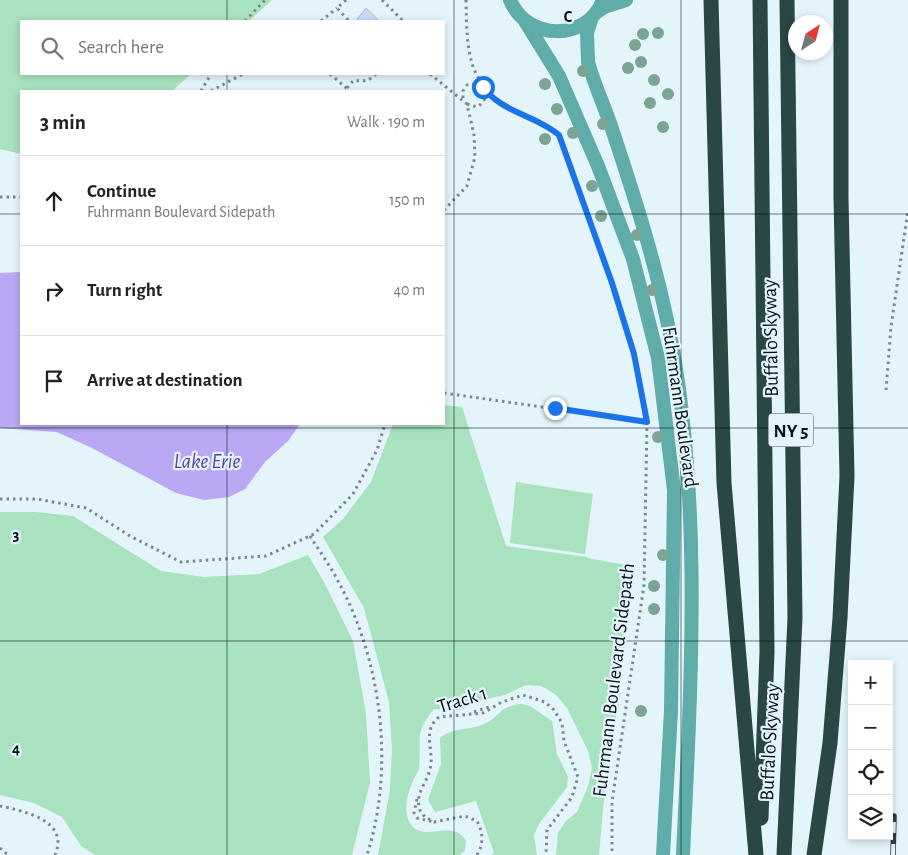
<!DOCTYPE html>
<html lang="en">
<head>
<meta charset="utf-8">
<style>
	:root { --surface:#fff; --page:#f2f2f2; --text:#222; --muted:#767676; --line:#e0e0e0 }
	body { margin:0; font-family:"Alegreya Sans",sans-serif; background:var(--page); color:var(--text) }
	.controls { position:absolute; right:15px; bottom:15px; display:grid; overflow:hidden; border-radius:0px; box-shadow:0 2px 8px #0003 }
	.controls button { width:45px; height:45px; display:grid; place-items:center; padding:0; border:0; border-bottom:1px solid var(--line); background:var(--surface); color:var(--text); font:25px sans-serif }
	.compass { position:absolute; left:788px; top:15px; width:45px; height:45px; border-radius:50%; background:var(--surface); box-shadow:0 2px 8px #0003; rotate:36deg }
	.stop { position:absolute; width:15px; height:15px; margin:-11px; border:4px solid #1a73e8; border-radius:50%; background:#fff }
	.stop.end { background:#1a73e8; border-color:#fff; box-shadow:0 1px 5px #0008 }
	.list { margin:0; padding:0; list-style:none }
	h2 { display:flex; justify-content:space-between; align-items:center; height:65px; margin:0; padding:0 20px; font-size:21px }
	h2 small { font-size:16px; font-weight:400; color:var(--muted) }
	.list li { display:grid; grid-template-columns:32px 1fr auto; gap:15px; align-items:center; box-sizing:border-box; height:90px; padding:0 20px; border-top:1px solid var(--line) }
	.list b { display:block; font-size:19px; white-space:nowrap }
	.list p { margin:0; font-size:16px; white-space:nowrap; color:var(--muted) }
	.list em { font-size:16px; font-style:normal; color:var(--muted) }
	.icon { flex:none; width:28px; height:28px; fill:none; stroke:currentColor; stroke-width:2; stroke-linecap:round; stroke-linejoin:round }
	.map { position:relative; flex:none; width:908px; height:855px; overflow:hidden }
	.search { position:absolute; background:var(--surface); box-shadow:0 2px 8px #0003; left:20px; top:20px; width:425px; height:55px; display:flex; align-items:center; gap:12px; box-sizing:border-box; padding:0 18px; border-radius:0px; color:var(--muted); font-size:19px }
	.panel { position:absolute; background:var(--surface); box-shadow:0 2px 8px #0003; left:20px; top:90px; width:425px; height:335px; border-radius:0px }
	.map>svg:first-child { display:block }
</style>
</head>
<body>
<div class="map">
<svg width="908" height="855" viewBox="0 0 908 855">
	<defs>
		<filter id="shadow"><feDropShadow dx="3" dy="5.5" stdDeviation="1" flood-color="#0004"/></filter>
	</defs>
	<rect width="100%" height="100%" fill="#e4f4fb"/>
	<path fill="#a8e2be" d="M0,0H272L249,21H21V74H191L172,91H21V154L0,149Z
		M444,405L462,407L506,546L588,557V558L631,566L619,702L607,765L599,855H556L558,833L566,821L577,812L588,786L592,768L588,751L567,708L555,694L541,686L526,685L505,695L482,700L461,710L434,709C413,735 422,739 419,767C419,772 415,776 413,781C407,794 402,814 412,826C427,842 450,819 466,840L465,850L460,855H378L390,790L392,749L389,702L364,608L323,537L343,519L371,482L393,424H444Z
		M516,482L593,494L585,554L510,543Z
		M0,512H36L73,516L161,571L204,577L259,574L308,555L324,582L353,641L366,713L370,783L352,855H95L81,846L62,817L34,803L0,795Z
		M521,704L530,706L552,721L557,754L568,777L567,787L539,824L534,835L537,855H491L494,853L476,801L435,812L428,800L441,764L440,738C453,727 469,731 484,724C502,716 497,707 521,704Z"/>
	<path fill="#baa8f5" d="M21,272V424H300L288,441L265,462L245,489L229,497L204,500L176,493L92,448L57,432L0,428V273Z"/>
	<path fill="#c8dbf9" stroke="#a7bad7" filter="url(#shadow)" d="M366,8L379,21H359L357,19Z"/>
	<g fill="none" stroke-linecap="round" stroke-linejoin="round">
		<path stroke="#7a898f" stroke-width="3" stroke-dasharray="2.5 4" stroke-linecap="butt" d="M346,0L337,8L349,21
			M382,0L403,21
			M466,0C467,50 466,85 515,112C531,120 546,123 559,135L612,283L634,354L647,422L644,585L612,802V855
			M245,21L265,0
			M321,21L337,8
			M330,74L350,91
			M430,74L467,104L474,135L475,157L467,186L444,210
			M347,88L354,80C364,82 369,81 376,74
			M201,91L211,74
			M211,91L243,74
			M463,98V91L467,85L480,83
			M467,104L477,107C483,103 486,99 486,92
			M0,197H21
			M886,390L891,327L908,210
			M444,393L647,422
			M0,499H37L86,508L130,536L181,562L266,556L314,534L353,494L377,450L385,424
			M310,536C319,551 330,565 338,581C382,661 395,768 367,855
			M474,712L492,706
			M417,799L414,813L417,818L434,822
			M0,806C23,811 70,820 55,855
			M0,848L8,855
			M477,855C484,844 483,832 477,821L465,816L434,822C427,818 420,815 419,806C416,792 428,781 430,769C435,751 421,731 439,717L483,713L502,702L523,695L545,702L554,710L562,723L564,741L578,777L572,797L547,830L546,855"/>
		<path stroke="#60aca8" stroke-width="14" d="M510,0C527,41 587,42 603,0
			M597,12L604,7L626,0
			M592,17L587,33L588,62C594,84 604,105 611,126C633,192 654,257 668,325C703,493 691,684 683,855
			M525,21L559,76L598,166L633,259L658,358L674,490L671,711L663,855"/>
		<path stroke="#2a4645" stroke-width="15" d="M711,0L724,483L756,855
			M760,0L767,652L761,818
			M784,855L795,618L787,0
			M814,855L830,743L840,618L847,476L841,198V0"/>
		<g stroke="#2f3c42" stroke-width="5.5">
			<path id="rail" d="M893,855L894,816"/>
		</g>
		<use href="#rail" stroke="#e4f4fb" stroke-width="4" stroke-dasharray="11" stroke-linecap="butt"/>
	</g>
	<g fill="#7ca495">
		<circle cx="658" cy="33" r="6"/>
		<circle cx="643" cy="34" r="6"/>
		<circle cx="635" cy="45" r="6"/>
		<circle cx="641" cy="62" r="6"/>
		<circle cx="628" cy="68" r="6"/>
		<circle cx="583" cy="71" r="6"/>
		<circle cx="654" cy="80" r="6"/>
		<circle cx="545" cy="84" r="6"/>
		<circle cx="668" cy="94" r="6"/>
		<circle cx="650" cy="103" r="6"/>
		<circle cx="557" cy="109" r="6"/>
		<circle cx="603" cy="124" r="6"/>
		<circle cx="663" cy="127" r="6"/>
		<circle cx="573" cy="133" r="6"/>
		<circle cx="545" cy="139" r="6"/>
		<circle cx="592" cy="186" r="6"/>
		<circle cx="601" cy="216" r="6"/>
		<circle cx="637" cy="235" r="6"/>
		<circle cx="652" cy="290" r="6"/>
		<circle cx="658" cy="437" r="6"/>
		<circle cx="663" cy="555" r="6"/>
		<circle cx="654" cy="586" r="6"/>
		<circle cx="654" cy="609" r="6"/>
		<circle cx="641" cy="711" r="6"/>
	</g>
	<g fill="none" stroke-linecap="round" stroke-linejoin="round">
		<path stroke="#1a73e8" stroke-width="6" d="M483,87C502,113 536,115 559,135L612,283L634,354L647,422L555,408"/>
	</g>
	<path fill="none" stroke="#051218" stroke-width="1" stroke-opacity="0.55" d="M227,0V21M454,0V855M681,0V855M227,74V91M0,214H21M444,214H908M227,424V855M0,428H908M0,641H908"/>
	<g text-anchor="middle" stroke-width="4.5" stroke-linejoin="round" paint-order="stroke">
		<rect fill="#e4f4fb" stroke="#48565c" stroke-width="1" x="768.5" y="413.5" width="45" height="33" rx="4"/>
		<g font-size="19" font-weight="bold" fill="#051218">
			<text x="791" y="437">NY 5</text>
		</g>
		<g font-size="20" fill="#051218" stroke="#e4f4fb">
			<text transform="translate(770 338) rotate(-91)" y="7">Buffalo Skyway</text>
			<text transform="translate(681 407) rotate(82)" y="7">Fuhrmann Boulevard</text>
			<text transform="translate(613 680) rotate(-83)" y="7">Fuhrmann Boulevard Sidepath</text>
			<text transform="translate(462 699) rotate(-17)" y="7">Track 1</text>
			<text transform="translate(769 742) rotate(-87)" y="7">Buffalo Skyway</text>
		</g>
		<g font-size="21" font-style="italic" fill="#5c419a" stroke="#e4f4fb">
			<text x="207" y="468">Lake Erie</text>
		</g>
	</g>
	<g font-size="16" text-anchor="middle" font-weight="bold" fill="#051218" stroke="#e4f4fb" stroke-width="4.5" stroke-linejoin="round" paint-order="stroke">
		<text x="568" y="22">C</text>
		<text x="16" y="540">3</text>
		<text x="16" y="754">4</text>
	</g>
</svg>
<div class="controls">
<button>+</button>
<button>−</button>
<button><svg class="icon" aria-label="locate" viewBox="0 0 24 24"><circle cx="12" cy="12" r="6"/><path d="M12 2v4M12 18v4M2 12h4M18 12h4"/></svg></button>
<button><svg class="icon" aria-label="layers" viewBox="0 0 24 24"><path d="M12 4l9 5-9 5-9-5zM3 14l9 5 9-5"/></svg></button>
</div>
<svg class="compass" viewBox="-18 -18 36 36"><path d="M0-13l5 13h-10z" fill="#e53935"/><path d="M0 13l5-13h-10z" fill="#767676"/></svg>
<div class="stop" style="left:483px;top:87px"></div>
<div class="stop end" style="left:555px;top:408px"></div>
<div class="search"><svg class="icon" aria-label="search" viewBox="0 0 24 24"><circle cx="10" cy="10" r="6"/><path d="M15 15l6 6"/></svg>Search here</div>
<section class="panel">
<h2>3 min<small>Walk · 190 m</small></h2>
<ul class="list">
<li><svg class="icon" aria-label="ahead" viewBox="0 0 24 24"><path d="M12 20V5M6 11l6-6 6 6"/></svg><div><b>Continue</b><p>Fuhrmann Boulevard Sidepath</p></div><em>150 m</em></li>
<li><svg class="icon" aria-label="right" viewBox="0 0 24 24"><path d="M7 20v-9h11M14 6l5 5-5 5"/></svg><div><b>Turn right</b></div><em>40 m</em></li>
<li><svg class="icon" aria-label="arrive" viewBox="0 0 24 24"><path d="M6 21V4h12l-3 4 3 4H6"/></svg><div><b>Arrive at destination</b></div></li>
</ul>
</section>
</div>
</body>
</html>
